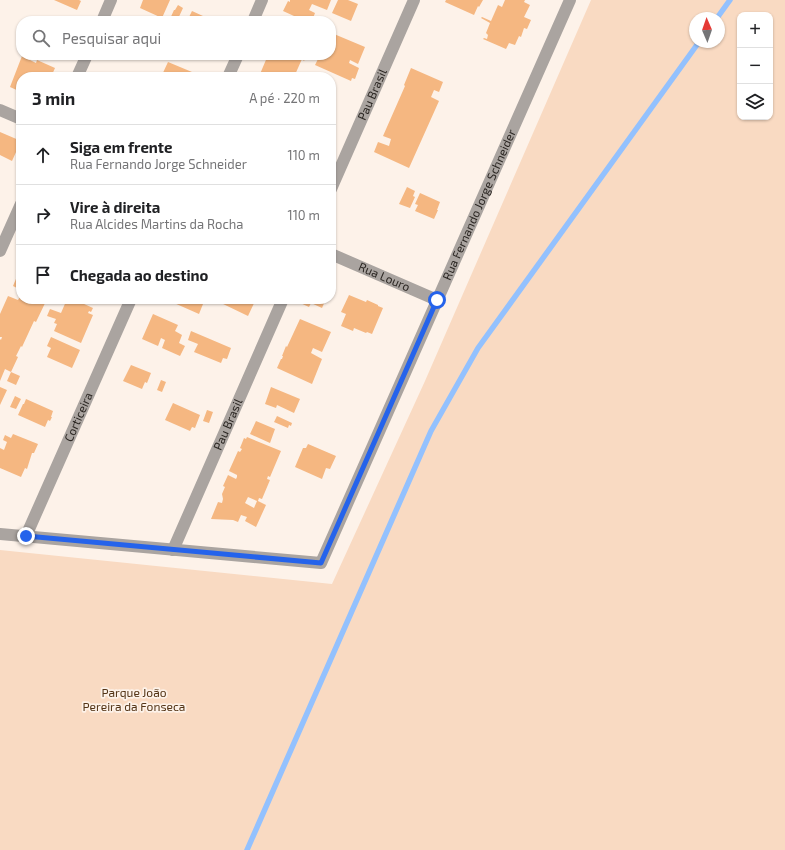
<!DOCTYPE html>
<html lang="pt">
<head>
<meta charset="utf-8">
<style>
	:root { --surface:#fff; --page:#f2f2f2; --text:#202124; --muted:#757577; --line:#e0e0e0 }
	body { margin:0; font-family:"Exo 2",sans-serif; background:var(--page); color:var(--text) }
	.controls { position:absolute; right:12px; top:12px; display:grid; overflow:hidden; border-radius:8px; box-shadow:0 1px 3px #0004 }
	.controls button { width:36px; height:36px; display:grid; place-items:center; padding:0; border:0; border-bottom:1px solid var(--line); background:var(--surface); color:var(--text); font:20px sans-serif }
	.compass { position:absolute; left:689px; top:12px; width:36px; height:36px; border-radius:50%; background:var(--surface); box-shadow:0 1px 3px #0004; rotate:358deg }
	.stop { position:absolute; width:12px; height:12px; margin:-9px; border:3px solid #2563eb; border-radius:50%; background:#fff }
	.stop.end { background:#2563eb; border-color:#fff; box-shadow:0 1px 4px #0008 }
	.list { margin:0; padding:0; list-style:none }
	h2 { display:flex; justify-content:space-between; align-items:center; height:52px; margin:0; padding:0 16px; font-size:17px }
	h2 small { font-size:13px; font-weight:400; color:var(--muted) }
	.list li { display:grid; grid-template-columns:26px 1fr auto; gap:12px; align-items:center; box-sizing:border-box; height:60px; padding:0 16px; border-top:1px solid var(--line) }
	.list b { display:block; font-size:15px; white-space:nowrap }
	.list p { margin:0; font-size:13px; white-space:nowrap; color:var(--muted) }
	.list em { font-size:13px; font-style:normal; color:var(--muted) }
	.icon { flex:none; width:22px; height:22px; fill:none; stroke:currentColor; stroke-width:2; stroke-linecap:round; stroke-linejoin:round }
	.map { position:relative; flex:none; width:785px; height:850px; overflow:hidden }
	.search { position:absolute; background:var(--surface); box-shadow:0 1px 3px #0004; left:16px; top:16px; width:320px; height:44px; display:flex; align-items:center; gap:10px; box-sizing:border-box; padding:0 14px; border-radius:16px; color:var(--muted); font-size:15px }
	.panel { position:absolute; background:var(--surface); box-shadow:0 1px 3px #0004; left:16px; top:72px; width:320px; height:232px; border-radius:16px }
	.map>svg:first-child { display:block }
</style>
</head>
<body>
<div class="map">
<svg width="785" height="850" viewBox="0 0 785 850">
	<rect width="100%" height="100%" fill="#fdf2e9"/>
	<path fill="#f9dac2" fill-rule="evenodd" d="M591,0H785V850H0V550L332,584L425,381ZM740,15H770V117H740ZM695,18H719V42H695Z"/>
	<g fill="none" stroke-linecap="round" stroke-linejoin="round">
		<path stroke="#93c1fe" stroke-width="5.5" d="M717,18L730,0
			M247,850L431,431L478,348L699,42"/>
	</g>
	<path fill="#f5b781" fill-rule="evenodd" d="M54,0H79L81,1L77,10Z
		M143,0H170L162,18L140,8Z
		M290,0H331L327,10L312,4L309,10L315,13L312,21H305L283,11L288,1L290,2Z
		M338,0H348L358,4L351,21L332,13Z
		M446,0H483L479,7L478,6L474,15L445,2Z
		M505,0H525L524,2L530,5L524,17L531,20L527,29L524,28L521,37L519,36L515,45L509,43L506,49L483,39L484,38L487,39L488,35L486,33L490,23L481,18L482,17L491,21L498,5L502,7Z
		M178,5L183,8L177,21H169L174,10H175Z
		M192,11L214,21H187Z
		M334,34L365,47L358,64L350,60L349,63L359,68L355,79L352,78L351,81L315,65L320,55H331V41Z
		M201,55H214L212,60Z
		M268,55L275,56V55H302L301,57L305,59L304,61L302,59L294,77H265L260,74Z
		M22,56L36,63L37,60L55,68L51,77H21V92L10,87Z
		M168,62L204,77H161Z
		M411,68L443,82L439,92L434,90L431,97L439,101L409,168L374,152L378,142L389,146L391,139L383,136L405,86L404,85Z
		M0,132L21,141L12,161L0,155Z
		M407,187L415,191L413,196L415,197L410,208L399,204Z
		M420,193L440,202L437,210H438L434,219L415,211L418,205L415,204Z
		M18,274L21,276V290L13,286Z
		M21,295V299H47L36,322L34,321L22,347L21,346L16,356L18,357L11,372L5,369L0,381V339L1,340L2,337H0V314L8,296L18,300Z
		M349,295L366,302L367,300L378,305V306L383,308L372,334L367,332L366,333L354,328L353,331L341,326L346,314L341,312Z
		M67,299H73L93,308L91,312L89,311L88,313L93,315L81,343L54,331L57,324L54,323L56,319L47,316L50,309L61,313Z
		M165,299H191L203,304L199,314Z
		M223,299H256L248,316L221,303Z
		M299,299H326L322,308L311,303L309,307L298,302Z
		M153,314L178,325L175,331L182,335L179,343L185,346L180,356L162,348L165,340L161,338L158,346L142,339Z
		M300,319L331,332L322,352L313,348L311,353L322,359L312,384L277,368L281,359H282L283,356H282L286,346L287,347Z
		M191,331L231,348L227,359L223,358L221,363L194,352L198,344L188,340Z
		M51,337L80,350L72,368L47,357L51,348L47,346Z
		M131,365L151,373L147,383L145,382L142,389L123,381Z
		M11,372L20,376L16,385L7,381Z
		M161,380L166,382L162,392L157,390Z
		M0,387L7,390L0,405Z
		M271,387L300,399L294,413L277,405L276,408L265,404Z
		M15,396L21,399L16,409L10,407Z
		M26,399L53,411L51,417H52L50,421L48,420L45,427L18,415L23,404H24Z
		M173,403L200,415L195,428L192,427L190,431L165,420Z
		M207,410L213,412L209,423L203,421Z
		M277,416L292,423L291,426L289,425L288,428L274,422Z
		M256,421L275,429L270,443L250,434Z
		M13,434L38,444L34,453H32L27,469L25,468L21,477L0,468V448L4,450L7,442L3,440L5,435L11,438Z
		M247,437L281,451L270,477L268,476L267,479L270,480L262,499L259,498L258,501L266,505L256,527L245,521L247,517L241,515L238,522L233,520L211,519L218,502L222,503L223,499L222,494L225,487L223,486L228,475L236,479L237,477V475L229,471L238,451L240,452L242,449L240,448L244,438L246,439ZM248,497L257,501L254,508L245,503Z
		M308,444L336,456L330,469L326,468L322,479L295,467L303,448H306Z"/>
	<g fill="none" stroke-linecap="round" stroke-linejoin="round">
		<g stroke="#aaa4a0" stroke-width="12">
			<path d="M102,21L111,0"/>
			<path d="M253,21L262,0"/>
			<path d="M77,77L87,55"/>
			<path d="M228,77L238,55"/>
			<path d="M0,110L21,119"/>
			<path id="s1" d="M331,189L414,0"/>
			<path d="M0,251L21,204"/>
			<path id="s2" d="M331,254L437,300"/>
			<path id="s3" d="M0,534L321,563L570,0"/>
			<path id="s4" d="M26,536L131,299"/>
			<path id="s5" d="M173,550L283,299"/>
		</g>
	</g>
	<g fill="none" stroke-linecap="round" stroke-linejoin="round">
		<path stroke="#2563eb" stroke-width="5" d="M26,536L321,563L437,300"/>
	</g>
	<g text-anchor="middle" stroke-width="3.5" stroke-linejoin="round" paint-order="stroke">
		<g font-size="12" fill="#2c2723" stroke="#fdf2e9">
			<text dy="4" stroke="none"><textPath href="#s1" startOffset="103">Pau Brasil</textPath></text>
			<text dy="4" stroke="none"><textPath href="#s3" startOffset="714">Rua Fernando Jorge Schneider</textPath></text>
			<text dy="4" stroke="none"><textPath href="#s2" startOffset="58">Rua Louro</textPath></text>
			<text dy="4" stroke="none"><textPath href="#s4" startOffset="130">Corticeira</textPath></text>
			<text dy="4" stroke="none"><textPath href="#s5" startOffset="137">Pau Brasil</textPath></text>
		</g>
		<g font-size="12" fill="#543517" stroke="#fdf2e9">
			<text x="134" y="697">Parque João<tspan x="134" dy="14">Pereira da Fonseca</tspan></text>
		</g>
	</g>
</svg>
<div class="controls">
<button>+</button>
<button>−</button>
<button><svg class="icon" aria-label="layers" viewBox="0 0 24 24"><path d="M12 4l9 5-9 5-9-5zM3 14l9 5 9-5"/></svg></button>
</div>
<svg class="compass" viewBox="-18 -18 36 36"><path d="M0-13l5 13h-10z" fill="#e53935"/><path d="M0 13l5-13h-10z" fill="#757577"/></svg>
<div class="stop" style="left:437px;top:300px"></div>
<div class="stop end" style="left:26px;top:536px"></div>
<div class="search"><svg class="icon" aria-label="search" viewBox="0 0 24 24"><circle cx="10" cy="10" r="6"/><path d="M15 15l6 6"/></svg>Pesquisar aqui</div>
<section class="panel">
<h2>3 min<small>A pé · 220 m</small></h2>
<ul class="list">
<li><svg class="icon" aria-label="ahead" viewBox="0 0 24 24"><path d="M12 20V5M6 11l6-6 6 6"/></svg><div><b>Siga em frente</b><p>Rua Fernando Jorge Schneider</p></div><em>110 m</em></li>
<li><svg class="icon" aria-label="right" viewBox="0 0 24 24"><path d="M7 20v-9h11M14 6l5 5-5 5"/></svg><div><b>Vire à direita</b><p>Rua Alcides Martins da Rocha</p></div><em>110 m</em></li>
<li><svg class="icon" aria-label="arrive" viewBox="0 0 24 24"><path d="M6 21V4h12l-3 4 3 4H6"/></svg><div><b>Chegada ao destino</b></div></li>
</ul>
</section>
</div>
</body>
</html>
